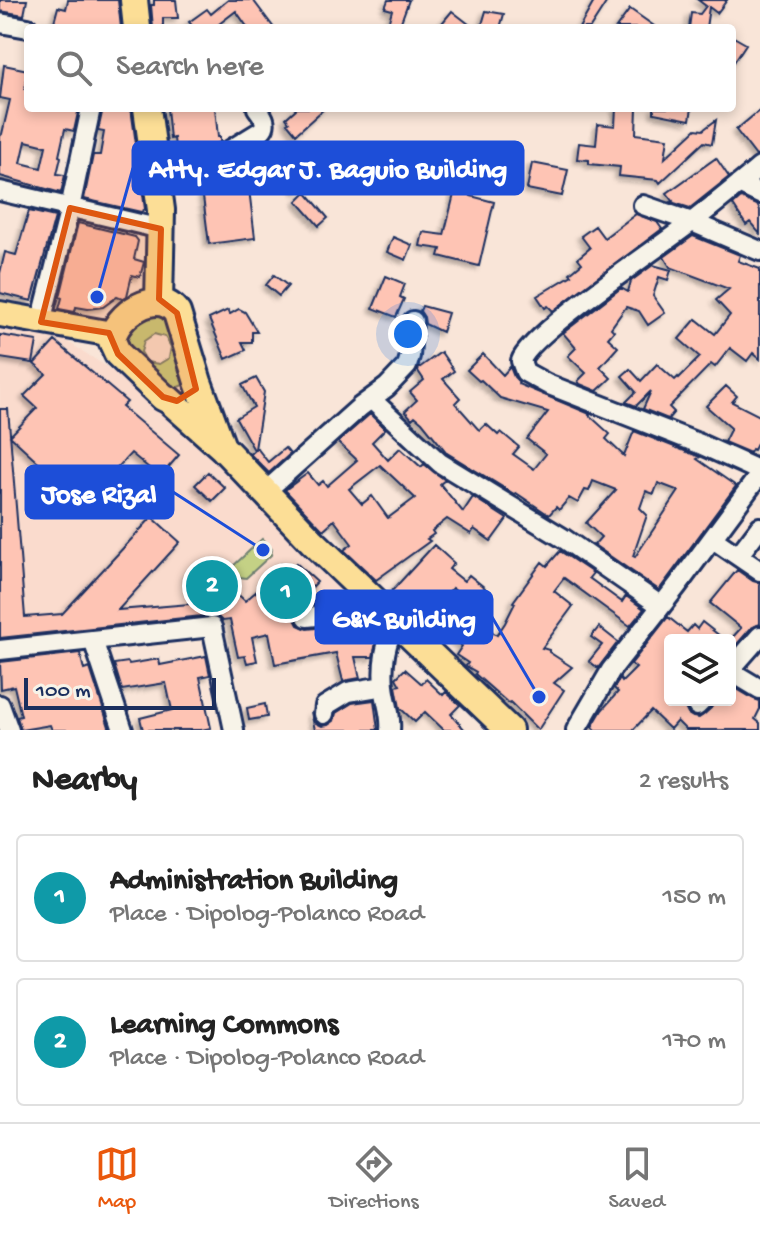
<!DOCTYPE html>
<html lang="en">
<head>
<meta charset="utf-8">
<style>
	:root { --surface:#fff; --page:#f2f2f2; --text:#222; --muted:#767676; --line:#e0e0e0; --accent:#ea580c }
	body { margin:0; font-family:"Gochi Hand",sans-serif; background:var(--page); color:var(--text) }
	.controls { position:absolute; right:24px; bottom:24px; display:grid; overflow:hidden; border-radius:8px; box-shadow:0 4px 12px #0003 }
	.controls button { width:72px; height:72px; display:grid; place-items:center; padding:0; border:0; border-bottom:2px solid var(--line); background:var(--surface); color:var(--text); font:40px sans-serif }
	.scale { position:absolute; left:24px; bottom:20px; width:192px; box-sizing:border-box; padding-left:8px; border:4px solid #1b2f5e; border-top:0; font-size:22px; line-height:28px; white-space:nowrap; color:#1b2f5e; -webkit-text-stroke:6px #f7f3e8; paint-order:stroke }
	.you { position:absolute; left:408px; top:334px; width:28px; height:28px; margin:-20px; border:6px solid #fff; border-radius:50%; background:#1a73e8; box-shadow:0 0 0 12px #1a73e833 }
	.badge { display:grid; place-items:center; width:52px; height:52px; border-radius:50%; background:var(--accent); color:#fff; font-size:26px; font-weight:700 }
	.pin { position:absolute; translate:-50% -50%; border:4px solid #fff; box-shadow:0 2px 8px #0006 }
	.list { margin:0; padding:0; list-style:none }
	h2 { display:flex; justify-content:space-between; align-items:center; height:104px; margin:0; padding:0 32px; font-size:34px }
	h2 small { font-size:26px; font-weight:400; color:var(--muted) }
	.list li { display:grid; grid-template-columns:52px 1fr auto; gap:24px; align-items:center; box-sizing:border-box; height:128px; margin:0 16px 16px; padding:0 16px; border:2px solid var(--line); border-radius:8px }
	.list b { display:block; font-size:30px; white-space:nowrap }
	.list p { margin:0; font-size:26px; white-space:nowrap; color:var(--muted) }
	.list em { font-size:26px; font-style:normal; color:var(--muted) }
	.icon { flex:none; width:44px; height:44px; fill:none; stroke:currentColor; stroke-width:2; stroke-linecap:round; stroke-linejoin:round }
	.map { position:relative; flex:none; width:760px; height:730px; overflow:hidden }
	.search { position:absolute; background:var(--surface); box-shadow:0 4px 12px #0003; left:24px; right:24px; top:24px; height:88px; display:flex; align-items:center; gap:20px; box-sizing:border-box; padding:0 28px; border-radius:8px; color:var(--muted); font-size:30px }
	.sheet { height:392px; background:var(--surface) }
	nav { display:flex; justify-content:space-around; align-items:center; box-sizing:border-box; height:112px; border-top:2px solid var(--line); background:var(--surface); font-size:22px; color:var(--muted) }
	nav a { display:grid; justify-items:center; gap:4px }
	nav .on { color:var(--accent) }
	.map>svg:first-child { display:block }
</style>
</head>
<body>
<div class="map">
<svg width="760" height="730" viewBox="0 0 760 730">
	<defs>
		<filter id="shadow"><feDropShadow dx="-3.5" dy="3.5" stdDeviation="2" flood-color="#0004"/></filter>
	</defs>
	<rect width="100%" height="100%" fill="#f9e5d8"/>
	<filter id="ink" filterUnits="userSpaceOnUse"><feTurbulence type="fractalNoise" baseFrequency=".0125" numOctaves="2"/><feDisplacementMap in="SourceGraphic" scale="16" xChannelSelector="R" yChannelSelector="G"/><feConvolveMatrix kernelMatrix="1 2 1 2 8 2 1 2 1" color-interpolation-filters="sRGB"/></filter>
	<g filter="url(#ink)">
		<path fill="#fadbcd" d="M0,326L65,340L163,403L368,607L0,641Z"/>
		<path fill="#c4d185" stroke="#708072" stroke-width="2" fill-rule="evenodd" d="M158,315L164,316L184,379L183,385L176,388L170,387L128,346L124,337C132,324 144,318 158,315ZM154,334L165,337L171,347L169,358L159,364L147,362L141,352L144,341Z
			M262,539L272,549L271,555L246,578L240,577L231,568Z"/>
		<path fill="#fec4b4" stroke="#1b2f5e" stroke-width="2" fill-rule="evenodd" filter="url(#shadow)" d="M0,0H27L24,15L0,11Z
			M68,0H118L121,28H61L53,26L58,7L66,9Z
			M154,0H176L178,18H163V28H153L151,5H154Z
			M228,0H253L274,28H248L236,11L219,24L221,28H194L189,22L207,9L211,14Z
			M388,0H409L399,27L388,24L392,10L385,8Z
			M595,0H608L590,28H579Z
			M698,0H727L717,13L709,7L706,28H689L691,13L700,14L706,6Z
			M630,9L657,28H616Z
			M452,11L474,28H438Z
			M486,11L504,14L500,28H481Z
			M732,36L746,44L732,65Z
			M4,65L28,70L25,89L28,90V108H79L74,131L65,129L59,156L61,157L57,174L65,175L61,193L0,176V136L2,134L10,100L0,98ZM26,141L46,146L41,168L21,163Z
			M103,108H131L145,209L141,212L84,199L93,155H100L104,132L98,131Z
			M167,108H215L218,137H220V142L177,167L174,138L170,139Z
			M297,108H325L296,134L287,123L289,122L286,118Z
			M616,108H637L636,134L668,138L665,158L696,129L703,130L716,120L712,144L704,142L660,183L658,180L619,176L620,167L589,164V160L577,159L579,143L596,145L598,124L615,126Z
			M654,108H692L690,120L654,113Z
			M760,110V155L756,156L736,130Z
			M271,138L309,182L298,191L277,168L274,171L258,153L238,162L237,160Z
			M441,143L470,146L468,167L473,169L471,179L475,180L471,196L494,202L479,266L439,256L441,249L420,246L423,232L444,235L455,190H453L458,168L430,185L420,170L440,157Z
			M716,158L729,177L690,208L671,202L673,201L667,193Z
			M532,163L568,170L562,196L527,189Z
			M247,173L255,238L209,244L201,181L206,178Z
			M306,192L328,218L319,226L297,201Z
			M741,198L757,205L760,210V234L750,222L746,225L733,205Z
			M29,211L55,217L32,301L0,293V273L5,252L16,255Z
			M636,214L657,222L662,229L553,311L548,306L545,308L537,296L572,275L570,273L582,263L578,258L590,248L581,236L595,226L604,238Z
			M78,223L135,237L138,241L134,259L144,262L140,277L132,275L127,296L122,299L117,297L103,307L88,309L76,307L75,312L59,309L62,298L60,297Z
			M693,236L740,255L738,261L760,269V359L753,353L747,361L730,348L715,367L711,364L669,407L674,412L668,419L643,409L651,391L636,406L626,402L636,392L622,376L630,369L641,381L657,364L675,380L678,377L679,378L700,357L679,339L696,319L715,334L730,315L716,300L729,289L670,267L664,257Z
			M393,237L412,245L406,260L387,252Z
			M653,265L671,270L668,280L659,277L653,296L665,313L648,325L639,311L626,307L611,328L614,331L608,338L618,347L600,367L611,378L597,391L580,384L578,381L586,373L568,356L576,348L563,333L621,288L628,292L631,281Z
			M274,275L288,286L279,296L266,285Z
			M386,276L405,284L400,297L404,299L396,317L373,308Z
			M422,306L448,313L442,332L425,324L424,317L420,311Z
			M239,309L245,312L257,332H252V342H242L246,350L226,359L209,319L228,310L230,314Z
			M0,335L37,341L33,363L0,358Z
			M55,341L127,402L122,407L179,455L160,477L131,453L84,504L10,436L37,408L24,396L46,374L34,364Z
			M441,352L454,371L443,379L460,398L455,403L478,429L480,430L486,424L498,435L501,432L519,447L513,454L534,469L546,454L527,439L548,412L500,398L481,380L479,381L467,370L483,354L503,375L510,367L514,377L519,382L518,384L590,414L589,415L610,434L606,439L624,456L634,431L700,457L697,459L736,486L659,590L594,545L601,537L586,523L616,490L593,481L589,491L585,490L578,503L569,498L559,510L556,507L549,515L516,493L514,494L447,453L422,422L415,416L412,419L405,411L417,400L410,392L424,380L418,371L419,368ZM658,483L679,491L635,557L633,556L647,515L640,508L646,491L654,494Z
			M256,378L264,392L255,449L257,448L268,462L285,448L290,454L269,473L250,454L254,450L236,418L254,407L242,385Z
			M726,386L737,396L732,402L760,416V438L754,450L752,449L750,453L724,442L731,428L706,406Z
			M0,409H8L25,617L62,614L152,517L180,542L118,610L214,602L186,577L202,561L245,601L264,585L263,583L281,564L289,571L296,563L317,582L297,603L341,598L342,601L301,607L296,613L295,619L298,625L307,629L325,627L326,633H358V628H369V633H378L373,657H355L360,678L343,681L336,653L275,664L269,633L252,637L257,661L247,663L245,656L238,657L230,620L222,621L217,616L211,615L0,638Z
			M370,414L385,429L372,442L388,460L400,448L421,467L424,464L445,480L440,484L463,512L473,497L507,519L491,541L474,529L471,534L447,519L432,531L434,534L427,539L430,541L376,580L344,550L352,544L334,520L323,530L285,490L308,473L318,485L323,481L327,486L357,460L338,442ZM380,465L415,498L388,518L372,496L362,504L349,489Z
			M208,472L225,488L212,501L195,485Z
			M434,545L454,563L449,569L464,581L469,575L485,588L472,604L452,588L439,604L459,621L463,615L487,631L488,629L497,635L505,623L515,603L513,602L542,562L547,566L560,551L593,573L589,578L622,602L626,596L644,609L630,626L564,578L554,591L573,606L542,648L549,650V652L572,667L554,683L564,690L538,730L510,702L508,703L475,674L476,672L466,666L468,663L456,655L462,646L436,629L435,631L405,608L390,593Z
			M737,570L753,581L760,583V624L751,628L730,652V640L741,628L710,603Z
			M668,617L687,632L693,625L697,629L702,622L725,640H670V700H687L685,708L688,714L693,717L699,718L711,708L715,700H730V685L754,699L760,701V709L755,719L760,723V730H686L677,721L670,729L651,711L633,730H595L592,727L602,710L618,692L614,688L620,679L622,682L636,668L631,664Z
			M599,627L618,642L598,668L589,661L602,645L591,637Z
			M80,653L84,670L90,668L110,730H52L50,725L21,730L17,717L21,716L14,686L1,689L0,662Z
			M206,656L210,675L200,677L211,728L201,730H143L140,718L172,710L166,683L122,690L114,664L128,662L129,664L159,659L160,665Z
			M405,669L422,684L426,679L443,695L446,692L460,705L451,714L465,730H444L425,712L415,722L400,708L396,686L400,685L396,678Z
			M374,700L378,730H315L311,712L316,723L322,726L328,725L334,721L336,713L352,703Z
			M265,704L267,717L249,720L247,708Z"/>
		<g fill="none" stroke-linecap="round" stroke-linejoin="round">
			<g stroke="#1b2f5e" stroke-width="24">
				<path id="minor" d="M0,23L28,28
					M760,167C738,185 715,204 693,221C663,245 529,334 521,361L525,372L547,384L700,444L760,471
					M739,184L760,194
					M159,190L209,163L261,131C269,123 262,115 257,108
					M0,191L161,229
					M643,205L692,222L760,251
					M41,322L70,208L91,108
					M371,399L440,463L563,538L661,606
					M265,492L360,407L387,387L407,366L410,356L413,321
					M713,539L760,571
					M738,556L760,527
					M307,617L382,609
					M93,640L123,730
					M0,650L212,627L234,730
					M730,670L760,636
					M730,671L760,689
					M0,705L9,730
					M697,706L703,700
					M324,714L325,706L348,692L384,686
					M390,730C392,715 385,700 384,685C382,666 385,639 397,624
					M576,730L611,670L677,586L760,474"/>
			</g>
			<g stroke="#1b2f5e" stroke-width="30">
				<path id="major" d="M0,314L112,334"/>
			</g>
			<g stroke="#1b2f5e" stroke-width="32">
				<path id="highway" d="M134,0L137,28
					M147,108L161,210L159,302
					M222,447L198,382L177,313C159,286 114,315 112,341L118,354L163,397L169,400L222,447L312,541L509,730"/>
			</g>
			<use href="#minor" stroke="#f7f3e8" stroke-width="18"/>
			<use href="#major" stroke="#fcde96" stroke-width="24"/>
			<use href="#highway" stroke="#fcde96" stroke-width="26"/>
		</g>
	</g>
	<path fill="#de5710" fill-opacity="0.2" stroke="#de5710" stroke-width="6" stroke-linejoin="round" d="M70,208L161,229L159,299L177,313L196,389L177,401L163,397L118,354L109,333L41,322Z"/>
	<path fill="none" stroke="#1d4ed8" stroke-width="3" d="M97 297L133 168M263 550L173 492M539 697L492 617"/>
	<g fill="#1d4ed8" stroke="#f7f3e8" stroke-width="3">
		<circle cx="97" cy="297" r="8"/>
		<circle cx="263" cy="550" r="8"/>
		<circle cx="539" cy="697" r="8"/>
	</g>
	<g fill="#1d4ed8" stroke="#1d4ed8" stroke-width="3">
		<rect x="133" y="142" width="390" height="52" rx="8"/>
		<rect x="26" y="466" width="147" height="52" rx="8"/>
		<rect x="316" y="591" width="176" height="52" rx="8"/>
	</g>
	<g font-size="28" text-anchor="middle" font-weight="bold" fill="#fff">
		<text x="328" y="177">Atty. Edgar J. Baguio Building</text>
		<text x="99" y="502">Jose Rizal</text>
		<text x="404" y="627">G&amp;K Building</text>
	</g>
</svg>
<div class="controls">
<button><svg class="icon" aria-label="layers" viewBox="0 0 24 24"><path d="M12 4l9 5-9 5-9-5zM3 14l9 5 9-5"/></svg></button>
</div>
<div class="scale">100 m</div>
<div class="you"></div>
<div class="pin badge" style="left:286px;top:593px;background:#0f9aa8">1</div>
<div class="pin badge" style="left:212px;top:586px;background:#0f9aa8">2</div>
<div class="search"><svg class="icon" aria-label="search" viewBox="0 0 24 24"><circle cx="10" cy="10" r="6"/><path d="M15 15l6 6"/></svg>Search here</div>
</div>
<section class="sheet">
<h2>Nearby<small>2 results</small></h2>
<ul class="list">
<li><span class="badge" style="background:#0f9aa8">1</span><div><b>Administration Building</b><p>Place · Dipolog-Polanco Road</p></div><em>150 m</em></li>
<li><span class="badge" style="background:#0f9aa8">2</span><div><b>Learning Commons</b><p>Place · Dipolog-Polanco Road</p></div><em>170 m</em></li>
</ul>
</section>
<nav>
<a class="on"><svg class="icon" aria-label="map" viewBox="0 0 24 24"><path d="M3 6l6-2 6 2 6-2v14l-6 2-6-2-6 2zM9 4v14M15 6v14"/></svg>Map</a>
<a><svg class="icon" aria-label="directions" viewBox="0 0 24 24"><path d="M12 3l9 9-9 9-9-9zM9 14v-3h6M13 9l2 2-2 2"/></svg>Directions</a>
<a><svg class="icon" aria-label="saved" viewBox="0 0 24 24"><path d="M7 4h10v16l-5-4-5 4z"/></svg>Saved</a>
</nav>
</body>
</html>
